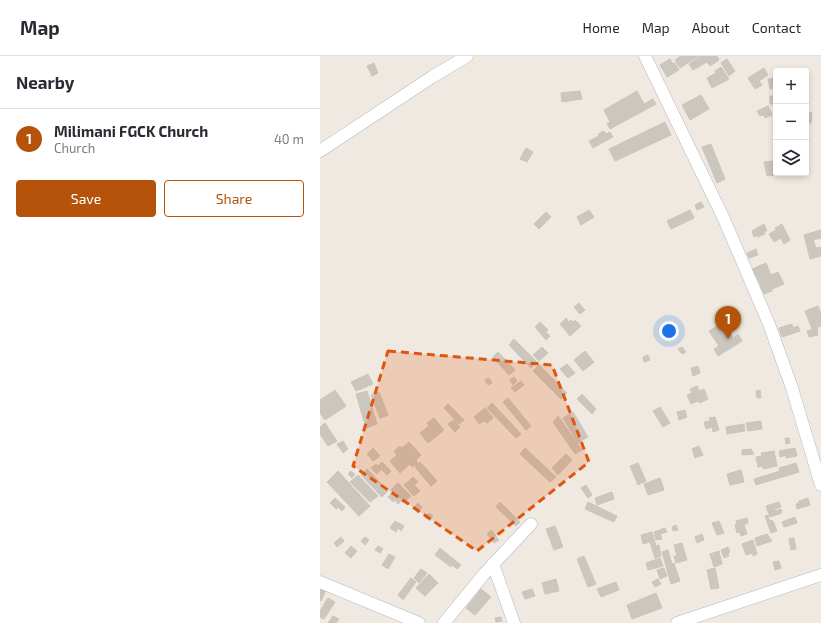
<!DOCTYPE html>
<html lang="en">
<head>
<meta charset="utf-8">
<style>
	:root { --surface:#fff; --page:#f2f2f3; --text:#2b2b33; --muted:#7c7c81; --line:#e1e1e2; --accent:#b45309 }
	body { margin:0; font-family:"Exo 2",sans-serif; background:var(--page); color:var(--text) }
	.controls { position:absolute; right:12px; top:12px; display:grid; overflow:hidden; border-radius:4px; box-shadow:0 2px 6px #0003 }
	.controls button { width:36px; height:36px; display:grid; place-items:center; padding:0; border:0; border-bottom:1px solid var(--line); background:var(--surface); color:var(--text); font:20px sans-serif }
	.you { position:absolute; left:349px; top:275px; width:14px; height:14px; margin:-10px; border:3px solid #fff; border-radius:50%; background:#1a73e8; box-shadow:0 0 0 6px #1a73e833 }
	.badge { display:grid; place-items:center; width:26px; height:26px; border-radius:50%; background:var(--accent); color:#fff; font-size:13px; font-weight:700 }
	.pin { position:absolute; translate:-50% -33px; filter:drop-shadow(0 1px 2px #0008) }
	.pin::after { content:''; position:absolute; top:21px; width:14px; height:12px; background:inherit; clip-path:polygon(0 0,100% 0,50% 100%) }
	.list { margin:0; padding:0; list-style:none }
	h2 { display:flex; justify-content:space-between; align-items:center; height:52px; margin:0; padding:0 16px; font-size:17px }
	h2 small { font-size:13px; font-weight:400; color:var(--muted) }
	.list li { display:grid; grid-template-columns:26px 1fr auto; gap:12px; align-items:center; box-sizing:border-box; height:60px; padding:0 16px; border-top:1px solid var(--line) }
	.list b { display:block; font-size:15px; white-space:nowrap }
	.list p { margin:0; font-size:13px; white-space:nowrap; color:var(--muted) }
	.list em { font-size:13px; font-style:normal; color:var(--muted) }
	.actions { display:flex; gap:8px; padding:12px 16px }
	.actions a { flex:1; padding:9px 0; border:1px solid var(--accent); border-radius:4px; text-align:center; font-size:14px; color:var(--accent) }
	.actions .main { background:var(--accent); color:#fff }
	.icon { flex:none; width:22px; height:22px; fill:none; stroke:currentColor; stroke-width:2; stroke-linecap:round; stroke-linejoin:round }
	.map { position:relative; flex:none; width:501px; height:567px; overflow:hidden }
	header { display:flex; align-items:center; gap:24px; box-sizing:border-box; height:56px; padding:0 20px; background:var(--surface); border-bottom:1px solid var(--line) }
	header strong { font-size:19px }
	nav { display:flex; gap:22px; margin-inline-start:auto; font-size:14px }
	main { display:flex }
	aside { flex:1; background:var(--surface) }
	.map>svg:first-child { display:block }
</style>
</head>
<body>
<header>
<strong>Map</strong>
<nav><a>Home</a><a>Map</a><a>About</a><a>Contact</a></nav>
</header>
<main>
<aside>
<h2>Nearby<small></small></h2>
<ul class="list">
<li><span class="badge">1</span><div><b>Milimani FGCK Church</b><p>Church</p></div><em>40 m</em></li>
</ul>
<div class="actions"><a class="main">Save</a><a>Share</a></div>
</aside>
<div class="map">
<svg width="501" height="567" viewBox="0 0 501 567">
	<rect width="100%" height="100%" fill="#efe9e1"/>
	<path fill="#cbc7bf" stroke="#cbc5ba" d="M361,0H378L360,12L355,4Z
		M380,0H397L399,4L390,10L387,6L373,14L369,8Z
		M350,3L353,8L355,7L359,14L347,21L340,9Z
		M407,3L415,15L409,20L401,7Z
		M54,7L58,17L52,20L47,10Z
		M401,11L409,23L392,32L387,22L396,17L395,15Z
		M444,12L448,19L439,25L442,29L435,33L428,22Z
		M456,22V33V32L450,33L448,23Z
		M260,35L262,43L242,46L241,37Z
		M317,35L324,48L333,43L336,48L290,73L287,68L290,66L284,54Z
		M381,39L389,53L370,64L362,49Z
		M450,40H456V48H450Z
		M448,50L452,59L445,62L444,59L440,60L437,55Z
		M486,50V56L492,57L491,67L486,66Z
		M345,66L351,79L295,105L289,93Z
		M284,75L286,78L290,76L293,81L273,92L269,85L279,80L278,78Z
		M391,88L405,123L397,127L382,91Z
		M206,92L213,96L207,106L200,103Z
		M453,105L455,119L447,120L444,106Z
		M381,146L384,151L377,154L375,149Z
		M269,154L274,161L261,169L257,161Z
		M370,154L374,162L351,173L347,165Z
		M226,156L231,161L219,173L214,168Z
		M444,168L447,175H444L445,178L438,181V179L434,181L432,175Z
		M462,168L470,184L464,188L461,182L454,186L449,178L456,174L455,172Z
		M501,174V182L493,184L496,192L501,191V200L490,203L484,179Z
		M436,193L438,199L429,202L427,197Z
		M446,207L451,219L458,216L464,228L452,233V235L444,238L437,221H435L432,213Z
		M259,247L265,254L260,258L254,251Z
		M498,250L501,257V270L492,273L485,255Z
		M246,262L249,266L251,264L253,266L255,264L261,270L250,280L240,268Z
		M220,266L228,274L226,276L230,280L226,284L215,271Z
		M403,266L413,282L418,278L422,285L398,300L394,293L399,290L389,275Z
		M472,268L473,272L478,270L480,275L462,281L459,272Z
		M497,272L498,279L489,281L487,275Z
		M194,283L217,306L211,312L189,289Z
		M222,291L228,297L219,305L213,299Z
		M362,291L366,296L362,298L358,293Z
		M265,295L274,306L263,315L254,304Z
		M178,296L195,314L189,319L173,301Z
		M328,299L330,304L324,306L323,301Z
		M247,308L255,317L248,322L240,313Z
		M219,309L247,337L241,343L213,315Z
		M378,310L380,317L373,320L371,312Z
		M48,318L53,328L36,335L31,326Z
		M194,321L197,325L193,329L190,324Z
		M169,322L172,327L168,329L165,324Z
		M201,325L204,329L195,336L191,332Z
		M377,330L379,335L384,333L388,343L380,347L378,345L371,348L367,339L372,337L370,333Z
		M15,334L26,350L5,364L0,357V344Z
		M440,334L441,342H437L436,335Z
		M47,335L57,368L46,372L36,338Z
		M59,336L68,359L60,362L51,339Z
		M262,338L276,353L272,358L257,343Z
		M188,342L211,370L206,374L183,346Z
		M172,347L201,378L196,382L167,352Z
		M128,348L144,364L139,368L124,352Z
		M340,351L350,367L343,371L333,355Z
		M165,352L173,362L167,367L164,365L159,368L154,361Z
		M365,354L367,361L359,364L357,356Z
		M253,356L268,381L258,387L243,362Z
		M238,360L262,394L255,398L233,366Z
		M395,361L399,374L393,376L392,371L386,373L384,366L390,365L389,362Z
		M114,362L124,374L108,387L100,377L109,370L107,367Z
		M134,364L140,371L135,376L128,368Z
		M441,365L442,373L428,375L426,367Z
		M5,367L17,385L8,390L0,378V371Z
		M424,368L425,375L407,378L406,371Z
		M465,382H469L470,387L466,388Z
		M23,385L28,393L23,397L17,388Z
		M89,386L101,399L96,404L98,407L92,411L90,408L80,417L70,405L77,399L74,395L80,390L82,392Z
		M379,390L383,399L375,402L372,393Z
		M53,392L60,400L53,405L47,398Z
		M205,392L236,421L230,426L200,398Z
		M475,392L477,400L466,402V399L460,401L459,395Z
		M431,393L434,398L422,399V394Z
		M454,395L457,410L443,413V410L438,411L436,401L442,400L441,397Z
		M246,398L252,404L238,419L232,412Z
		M62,406L71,415L67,419L58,410Z
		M100,406L117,425L111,430L95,411Z
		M318,407L326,425L318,429L310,410Z
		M476,407L479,416L436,429L434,423L460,415L459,412Z
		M56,408L61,414L57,418L51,412Z
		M47,413L68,435L62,441L41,419Z
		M421,414L424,426L410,429L407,418Z
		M18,415L50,450L39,460L7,426Z
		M31,415L35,418L32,422L28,418Z
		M38,419L58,440L50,446L30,426Z
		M93,421L98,426L94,429L100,435L94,440L84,429Z
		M340,422L344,434L328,439L324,428Z
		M78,427L91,440L84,447L81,445L78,448L75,444L73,446L68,441L73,436L71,434Z
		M266,429L272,439L268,442L261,432Z
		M292,436L294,443L277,449L275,442Z
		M15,442L25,451L22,455L18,451L16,453L10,447Z
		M488,442L490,449L477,453L476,448L479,447V445Z
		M180,446L200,466L196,470L176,451Z
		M268,446L297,460L294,466L265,453Z
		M459,446L461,451L455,453V455L461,453L462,457L450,461L446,450Z
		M98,447L102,451L98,457L93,452Z
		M109,457L113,460L110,465L105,461Z
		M448,459L449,464L453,465L457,475L451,477L445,460Z
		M475,461L477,467L464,471L462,466Z
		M427,462L428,467L424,469L427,478L421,480L420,476L417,477L415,469L417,468L416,465Z
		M75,465L84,470L81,475L78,472L76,476L70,472Z
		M399,465L404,477L397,479L392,467Z
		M356,469L358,474L353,475L352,471Z
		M235,470L243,491L234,494L226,473Z
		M345,472L347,476L340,478L342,483L336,484L334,476Z
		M171,474L179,484L174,487L167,478Z
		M332,476L336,490L339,489L341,500L335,502L330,486L323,488L321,479Z
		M382,478L384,484L377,487L375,481Z
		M447,478L452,485L437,490L435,482Z
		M21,481L24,485L17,491L14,487Z
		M45,481L49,484L45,489L41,485Z
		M474,482L476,493L471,494L469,483Z
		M433,484L437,498L433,500V497L426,499L422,488Z
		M362,487L367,504L356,507L354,500H357L354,489Z
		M31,490L37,495L31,502L25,497Z
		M58,490L63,493L60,497L55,494Z
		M408,491L410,496L408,497L409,500L404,502L401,494Z
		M120,492L141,509L137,513L132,509L131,511L115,499Z
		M348,494L352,508L354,507L360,525L351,528L342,496Z
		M399,495L402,508L394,511L390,498Z
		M69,498L75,501L68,513L62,509Z
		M264,500L276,528L268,531L257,503Z
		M340,502L343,510L328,514L326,507Z
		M459,505L461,512L455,514L453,506Z
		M344,512L347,520L340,523L337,514Z
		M395,512L399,532L391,533L387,514Z
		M101,513L107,517L99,527L94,522Z
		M109,518L118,527L105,540L96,532Z
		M91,522L96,526L83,544L78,539Z
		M236,523L239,535L225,538L222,527Z
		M338,523L341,528L335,531L332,526Z
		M296,526L299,534L281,541L277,533Z
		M0,528L7,532L1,545L0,544Z
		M161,533L171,541L155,559L146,552Z
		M212,533L215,540L205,543L202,536Z
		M336,537L342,552L312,563L307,549Z
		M8,542L15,546L4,563L0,561V555Z
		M13,560L19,563L16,567H8Z
		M181,561L182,565L176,566L175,562Z"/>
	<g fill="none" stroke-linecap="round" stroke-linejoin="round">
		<g stroke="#b4b7c1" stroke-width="13">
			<path id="minor" d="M325,0L404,163L449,268L472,332L501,429
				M0,95L112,21L147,0
				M173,508L194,567
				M0,526L99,567
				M124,567L164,518L211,468
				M357,567L501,519"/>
		</g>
		<use href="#minor" stroke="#fff" stroke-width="12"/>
	</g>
	<path fill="#df570e" fill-opacity="0.2" stroke="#df570e" stroke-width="3" stroke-dasharray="8 5" stroke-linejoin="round" d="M68,295L232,309L269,406L157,495L33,410Z"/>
</svg>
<div class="controls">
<button>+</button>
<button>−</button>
<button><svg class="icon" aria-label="layers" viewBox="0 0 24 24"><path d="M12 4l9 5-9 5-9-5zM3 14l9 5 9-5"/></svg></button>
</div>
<div class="you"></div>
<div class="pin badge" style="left:408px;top:283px">1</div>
</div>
</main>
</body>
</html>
